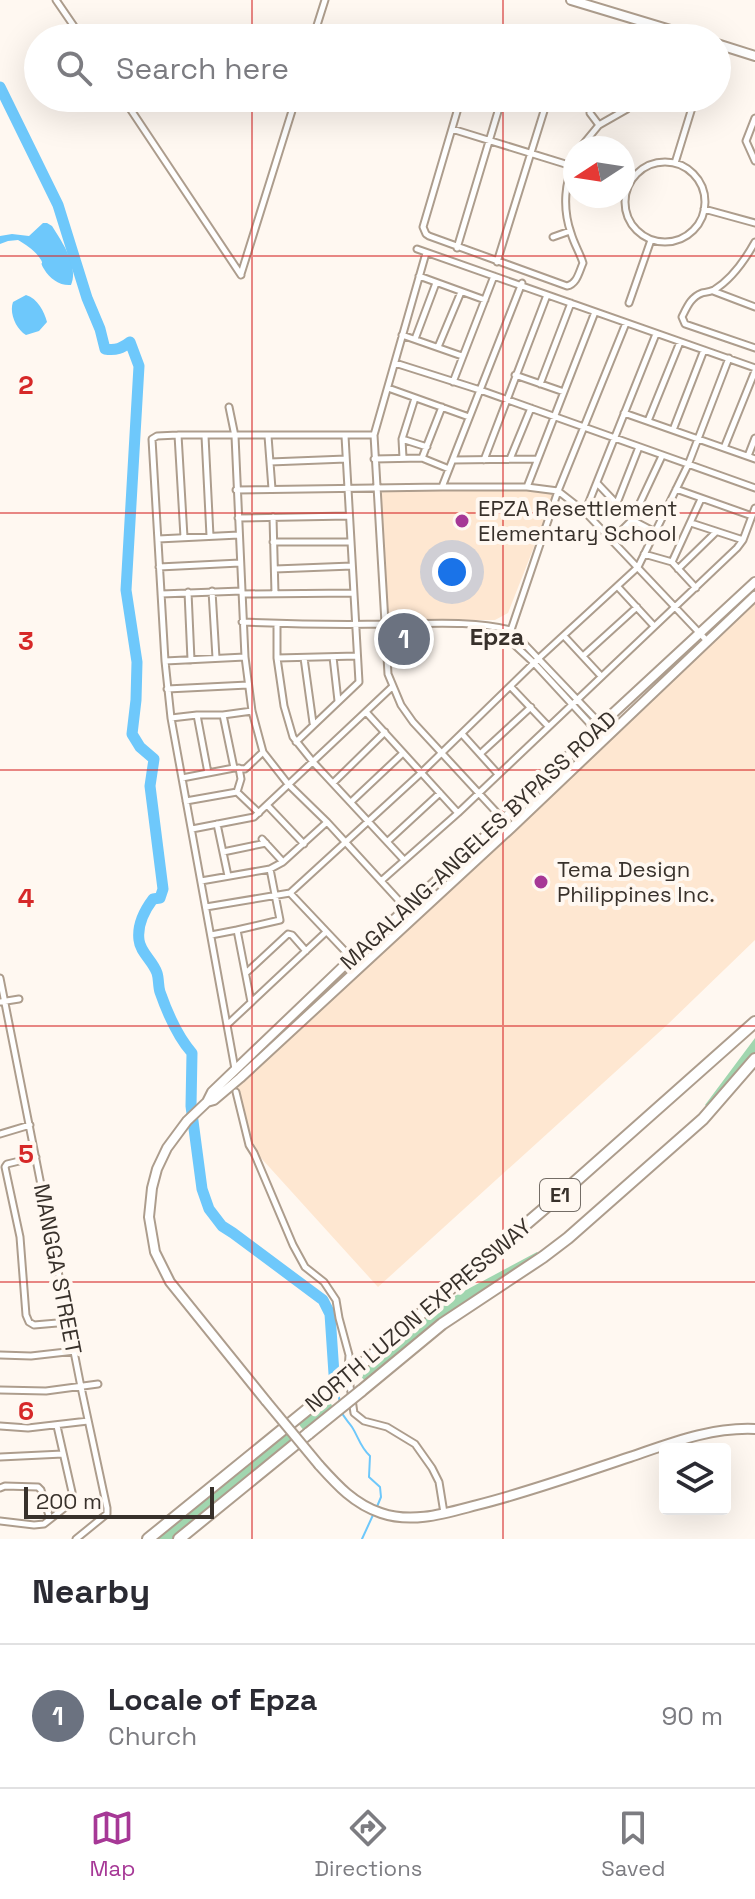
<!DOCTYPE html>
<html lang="en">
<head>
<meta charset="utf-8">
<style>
	:root { --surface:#fff; --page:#f7f7f7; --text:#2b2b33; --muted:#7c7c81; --line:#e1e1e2; --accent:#a63896 }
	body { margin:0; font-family:"Space Grotesk",sans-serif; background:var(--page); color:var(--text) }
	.controls { position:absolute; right:24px; bottom:24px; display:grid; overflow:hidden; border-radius:8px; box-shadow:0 8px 32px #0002 }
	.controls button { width:72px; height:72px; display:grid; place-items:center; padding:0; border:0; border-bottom:2px solid var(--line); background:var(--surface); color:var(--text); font:40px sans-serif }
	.compass { position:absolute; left:563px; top:136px; width:72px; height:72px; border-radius:50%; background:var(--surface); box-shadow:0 8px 32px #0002; rotate:258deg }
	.scale { position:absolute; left:24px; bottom:20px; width:190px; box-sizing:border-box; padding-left:8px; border:4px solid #38312b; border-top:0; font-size:22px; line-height:28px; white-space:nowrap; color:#38312b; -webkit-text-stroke:6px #fff8f1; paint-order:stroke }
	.you { position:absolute; left:452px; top:572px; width:28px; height:28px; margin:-20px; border:6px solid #fff; border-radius:50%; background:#1a73e8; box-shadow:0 0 0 12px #1a73e833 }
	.badge { display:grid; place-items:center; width:52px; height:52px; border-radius:50%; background:var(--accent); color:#fff; font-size:26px; font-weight:700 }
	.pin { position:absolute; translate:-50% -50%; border:4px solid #fff; box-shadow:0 2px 8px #0006 }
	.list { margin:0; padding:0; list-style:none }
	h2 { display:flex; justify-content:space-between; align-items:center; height:104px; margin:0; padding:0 32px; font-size:34px }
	h2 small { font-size:26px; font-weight:400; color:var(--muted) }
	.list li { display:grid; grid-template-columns:52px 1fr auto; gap:24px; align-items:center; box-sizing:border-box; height:144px; padding:0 32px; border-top:2px solid var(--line) }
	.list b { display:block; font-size:30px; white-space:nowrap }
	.list p { margin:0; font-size:26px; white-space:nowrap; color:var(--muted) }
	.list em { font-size:26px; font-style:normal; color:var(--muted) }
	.icon { flex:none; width:44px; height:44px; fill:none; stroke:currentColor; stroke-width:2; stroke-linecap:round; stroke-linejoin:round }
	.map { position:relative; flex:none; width:755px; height:1539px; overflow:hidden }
	.search { position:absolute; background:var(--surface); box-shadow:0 8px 32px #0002; left:24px; right:24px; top:24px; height:88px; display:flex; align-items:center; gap:20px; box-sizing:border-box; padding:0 28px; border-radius:44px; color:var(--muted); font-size:30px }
	.sheet { height:248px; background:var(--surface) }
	nav { display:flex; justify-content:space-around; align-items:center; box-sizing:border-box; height:112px; border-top:2px solid var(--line); background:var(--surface); font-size:22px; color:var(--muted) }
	nav a { display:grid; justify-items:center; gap:4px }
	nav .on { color:var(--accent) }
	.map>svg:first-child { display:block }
</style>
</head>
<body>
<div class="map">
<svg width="755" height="1539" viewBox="0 0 755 1539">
	<rect width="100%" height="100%" fill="#fff8f1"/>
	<path fill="#fee7d1" d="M379,490L553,491L554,496L508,613L495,620H387Z
		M755,603V940L667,1025L378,1287L251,1147L237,1088Z"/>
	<path fill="#a1d6af" d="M755,1038V1053L709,1108L705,1105Z
		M537,1252L540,1256L438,1322L365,1381L358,1373L428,1315L453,1297Z
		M328,1397L333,1408L305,1432L297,1422Z
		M289,1429L298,1438L174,1539H156Z"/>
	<path fill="#6ec8fb" d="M43,223H47L52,226C62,242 79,266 71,285C60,286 50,279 44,269C38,259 46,267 39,257C34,250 25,244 18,240L8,241L0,244V236L12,234L29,236Z
		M26,295C38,299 44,311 47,322L39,331L26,335C16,329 9,313 13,302Z"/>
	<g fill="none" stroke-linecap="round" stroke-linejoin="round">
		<path stroke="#6ec8fb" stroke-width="2" d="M338,1391L340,1404
			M341,1411C344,1418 348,1421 352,1427C359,1438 360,1447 370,1456L369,1477L380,1487L381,1497L376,1509
			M362,1539L373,1515"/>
		<path stroke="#6ec8fb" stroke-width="11" d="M0,87L58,205L87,298L100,329L105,349C116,351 122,348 130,342L139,366L126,590L137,662L136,700L132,734L140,747L154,759L150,786L163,889L160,898L153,899C144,911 137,925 139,940C140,952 153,961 157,973C159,979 158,986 160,992C167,1012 178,1037 192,1053L191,1106L202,1189L209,1209L222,1226L233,1233L323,1300L330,1314L334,1374"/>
		<g stroke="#ad9d8d" stroke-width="9">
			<path id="street" d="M56,0L82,38
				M313,38L325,0
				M123,98L241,275
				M461,98L423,227L426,234L429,236L567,286C577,284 579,272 583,263C580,253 574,244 571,233C562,207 565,183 575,157
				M590,113L599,125
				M755,118L746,141L755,161
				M452,129L575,167
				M580,148L599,125L627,109L632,98
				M625 202a40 40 0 1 1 80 0a40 40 0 1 1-80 0Z
				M675,163L695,98
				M704,209L755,223
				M553,237L570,231
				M755,242C745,260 732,279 714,290C709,292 707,292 702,293C691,297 687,307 682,317L685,324L755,348
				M457,248L502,98
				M417,249L755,368
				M426,253L374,435L388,674L401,705L413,722L511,828
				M497,262L548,98
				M241,274L296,98
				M419,276L485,300
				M713,291L755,307
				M629,303L651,240
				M402,335L462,356
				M415,339L436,283
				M438,347L461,292
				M395,363L480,390L755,488
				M515,375L564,392
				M453,382L494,276
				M540,384L571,303
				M388,388L469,417
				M229,407L235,436L245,657L252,711L263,752L288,784L327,822L414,917
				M624,413L755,459
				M648,421L680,342
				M673,430L704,350
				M178,435L184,537
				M205,436L210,536
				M268,436L272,489
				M402,439L427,447
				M724,448L755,371
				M748,456L755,438
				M403,458L402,439L415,398
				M422,458L442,407
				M374,459L422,458L449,469
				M510,459L531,408
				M453,460L537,459
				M484,460L547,295
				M270,462L346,459
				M597,483L632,520L655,532
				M442,487L522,283
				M527,487L595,312
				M676,489L752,516
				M236,490L442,487H527L558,491L585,512L708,642
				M617,503L639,447
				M585,512L656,334
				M273,517L275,594
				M238,518L349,516
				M691,523L743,540
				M158,539L239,535
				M612,540L632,520L662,456
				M273,542H351
				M644,554L672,562L696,588
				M672,562L701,499
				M159,567L240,563
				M275,569L352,566
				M678,569L716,532
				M618,587L654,626
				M212,591L216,658
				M188,592L191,660
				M161,594L242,591
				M242,594L354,593
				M242,622C290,624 338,625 386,624C428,624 470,620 511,630L609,733
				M277,624V658L284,706L293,737L313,762L404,860
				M504,635L534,663L604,739
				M505,636L511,630L558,491L626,323
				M564,636L601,676
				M583,656L637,607
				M333,657L338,701
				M277,658L357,656
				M304,658L313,723
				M165,661L245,657
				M511,687L548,726
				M167,689L248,685
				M366,712L458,813
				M197,715H223
				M171,718L197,715L208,773
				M462,734L498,774
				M296,742L359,682L345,436
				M480,754L531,707
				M234,768L223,715L252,711
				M182,778L234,768L245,769L263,752
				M333,783L385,732
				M237,792L241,779L239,768
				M186,801L237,792L259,813
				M351,802L403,753
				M267,805L304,844
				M217,824L228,876
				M192,829L254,817L392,687
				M262,839L283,862
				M388,841L440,793
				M223,852L266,843
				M201,881L270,869L283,862L327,822
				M381,881L458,813L737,548L743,540L755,508
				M290,893L360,967
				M206,907L290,893L421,773L539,658L638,567L688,465L729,358
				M237,930L280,920L270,869
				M211,935L237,930L251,1002
				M246,973L288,934L292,935L306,951
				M0,978L81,1387L107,1508V1514L103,1517L76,1539
				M0,1002L19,999
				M228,1024L326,932
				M235,1069L171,718L165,661L152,439L157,436L178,435H374
				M236,1092L249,1145L254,1153L293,1245L305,1267L324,1282L336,1300L339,1318L349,1355L348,1372L354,1413L364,1421L387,1427L415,1444L432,1468L439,1482L444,1513
				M0,1134L30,1125
				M36,1157L7,1164L5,1167L20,1237L26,1315L29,1322L34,1325L69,1322
				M0,1355L31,1356L75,1351
				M0,1390L46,1391L98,1384
				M0,1426L28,1428L88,1421
				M0,1457L63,1454
				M0,1488L5,1486L38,1487L41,1490L50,1519
				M0,1521L34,1525L44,1524L72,1502V1492L57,1426"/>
		</g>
		<g stroke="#ad9d8d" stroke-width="12">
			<path id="secondary" d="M571,0L697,38
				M717,44L755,56
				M207,1102L212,1092L352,958L503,820L595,730L755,582
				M266,1401L170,1282L155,1252L149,1217L152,1188L157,1169L167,1148L187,1121L207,1102L214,1100L240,1078L511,828L755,596
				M319,1465C337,1485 354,1504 381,1513C413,1524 446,1513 477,1505C529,1492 579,1474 630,1457C671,1443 711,1427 755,1429"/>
		</g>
		<g stroke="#ad9d8d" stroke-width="14">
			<path id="highway" d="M362,1364L559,1196L755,1022
				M361,1391L442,1324L543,1257L568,1238L703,1119L755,1059
				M148,1539L308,1409
				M179,1539L309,1433"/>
		</g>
		<use href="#street" stroke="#fff" stroke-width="5"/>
		<use href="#secondary" stroke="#fff" stroke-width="8"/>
		<use href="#highway" stroke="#fff" stroke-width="10"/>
		<g stroke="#ad9d8d" stroke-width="12" stroke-linecap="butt">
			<path id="secondary-bridge" d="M266,1401L319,1465"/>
		</g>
		<g stroke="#ad9d8d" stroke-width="14" stroke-linecap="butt">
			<path id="highway-bridge" d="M308,1409L362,1364
				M309,1433L361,1391"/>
		</g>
		<use href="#secondary-bridge" stroke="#fff" stroke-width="8"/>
		<use href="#highway-bridge" stroke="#fff" stroke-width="10"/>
	</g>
	<path fill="none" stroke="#d62828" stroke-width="2" stroke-opacity="0.55" d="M252,0V38M503,0V38M252,98V1539M503,98V1539M0,256H755M0,513H755M0,770H755M0,1026H755M0,1282H755"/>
	<g fill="#a63896" stroke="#fff8f1" stroke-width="3">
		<circle cx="462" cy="521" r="8"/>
		<circle cx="541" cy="882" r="8"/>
	</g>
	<g text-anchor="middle" stroke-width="8" stroke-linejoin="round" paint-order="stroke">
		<rect fill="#fff8f1" stroke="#746d66" stroke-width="2" x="540" y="1179" width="40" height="32" rx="6"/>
		<g font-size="20" font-weight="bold" fill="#38312b">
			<text x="560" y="1202">E1</text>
		</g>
		<g font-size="22" fill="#38312b" stroke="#fff8f1" text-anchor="start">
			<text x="478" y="516">EPZA Resettlement<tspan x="478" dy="25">Elementary School</tspan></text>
			<text x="557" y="877">Tema Design<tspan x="557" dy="25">Philippines Inc.</tspan></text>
		</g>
		<g font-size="22" fill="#38312b" stroke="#fff8f1">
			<text transform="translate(478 840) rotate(-43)" y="8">MAGALANG-ANGELES BYPASS ROAD</text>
			<text transform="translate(58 1269) rotate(79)" y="8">MANGGA STREET</text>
			<text transform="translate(418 1315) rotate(-40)" y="8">NORTH LUZON EXPRESSWAY</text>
		</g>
		<g font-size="24" font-weight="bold" fill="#38312b" stroke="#fff8f1">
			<text x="497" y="645">Epza</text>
		</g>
	</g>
	<g font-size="26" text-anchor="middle" font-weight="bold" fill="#d62828" stroke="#fff8f1" stroke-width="8" stroke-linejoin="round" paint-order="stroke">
		<text x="26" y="394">2</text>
		<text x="26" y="650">3</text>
		<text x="26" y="907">4</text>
		<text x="26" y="1163">5</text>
		<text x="26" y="1420">6</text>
	</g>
</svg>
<div class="controls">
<button><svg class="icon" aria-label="layers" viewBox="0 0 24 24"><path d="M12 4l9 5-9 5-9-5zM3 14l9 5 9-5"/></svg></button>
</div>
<svg class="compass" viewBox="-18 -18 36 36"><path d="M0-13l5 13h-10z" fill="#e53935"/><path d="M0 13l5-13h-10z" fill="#7c7c81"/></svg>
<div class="scale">200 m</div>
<div class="you"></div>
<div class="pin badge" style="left:404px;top:639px;background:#6b7280">1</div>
<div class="search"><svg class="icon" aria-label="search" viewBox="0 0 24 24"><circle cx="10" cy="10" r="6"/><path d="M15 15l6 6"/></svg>Search here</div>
</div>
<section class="sheet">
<h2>Nearby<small></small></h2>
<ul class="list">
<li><span class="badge" style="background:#6b7280">1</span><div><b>Locale of Epza</b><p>Church</p></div><em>90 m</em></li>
</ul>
</section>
<nav>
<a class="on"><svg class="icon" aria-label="map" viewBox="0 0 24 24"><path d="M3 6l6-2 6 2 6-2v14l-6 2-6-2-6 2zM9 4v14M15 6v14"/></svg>Map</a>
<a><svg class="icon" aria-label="directions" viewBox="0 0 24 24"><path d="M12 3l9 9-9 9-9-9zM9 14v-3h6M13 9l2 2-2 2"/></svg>Directions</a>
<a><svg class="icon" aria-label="saved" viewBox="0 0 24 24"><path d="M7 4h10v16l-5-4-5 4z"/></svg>Saved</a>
</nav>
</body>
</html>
